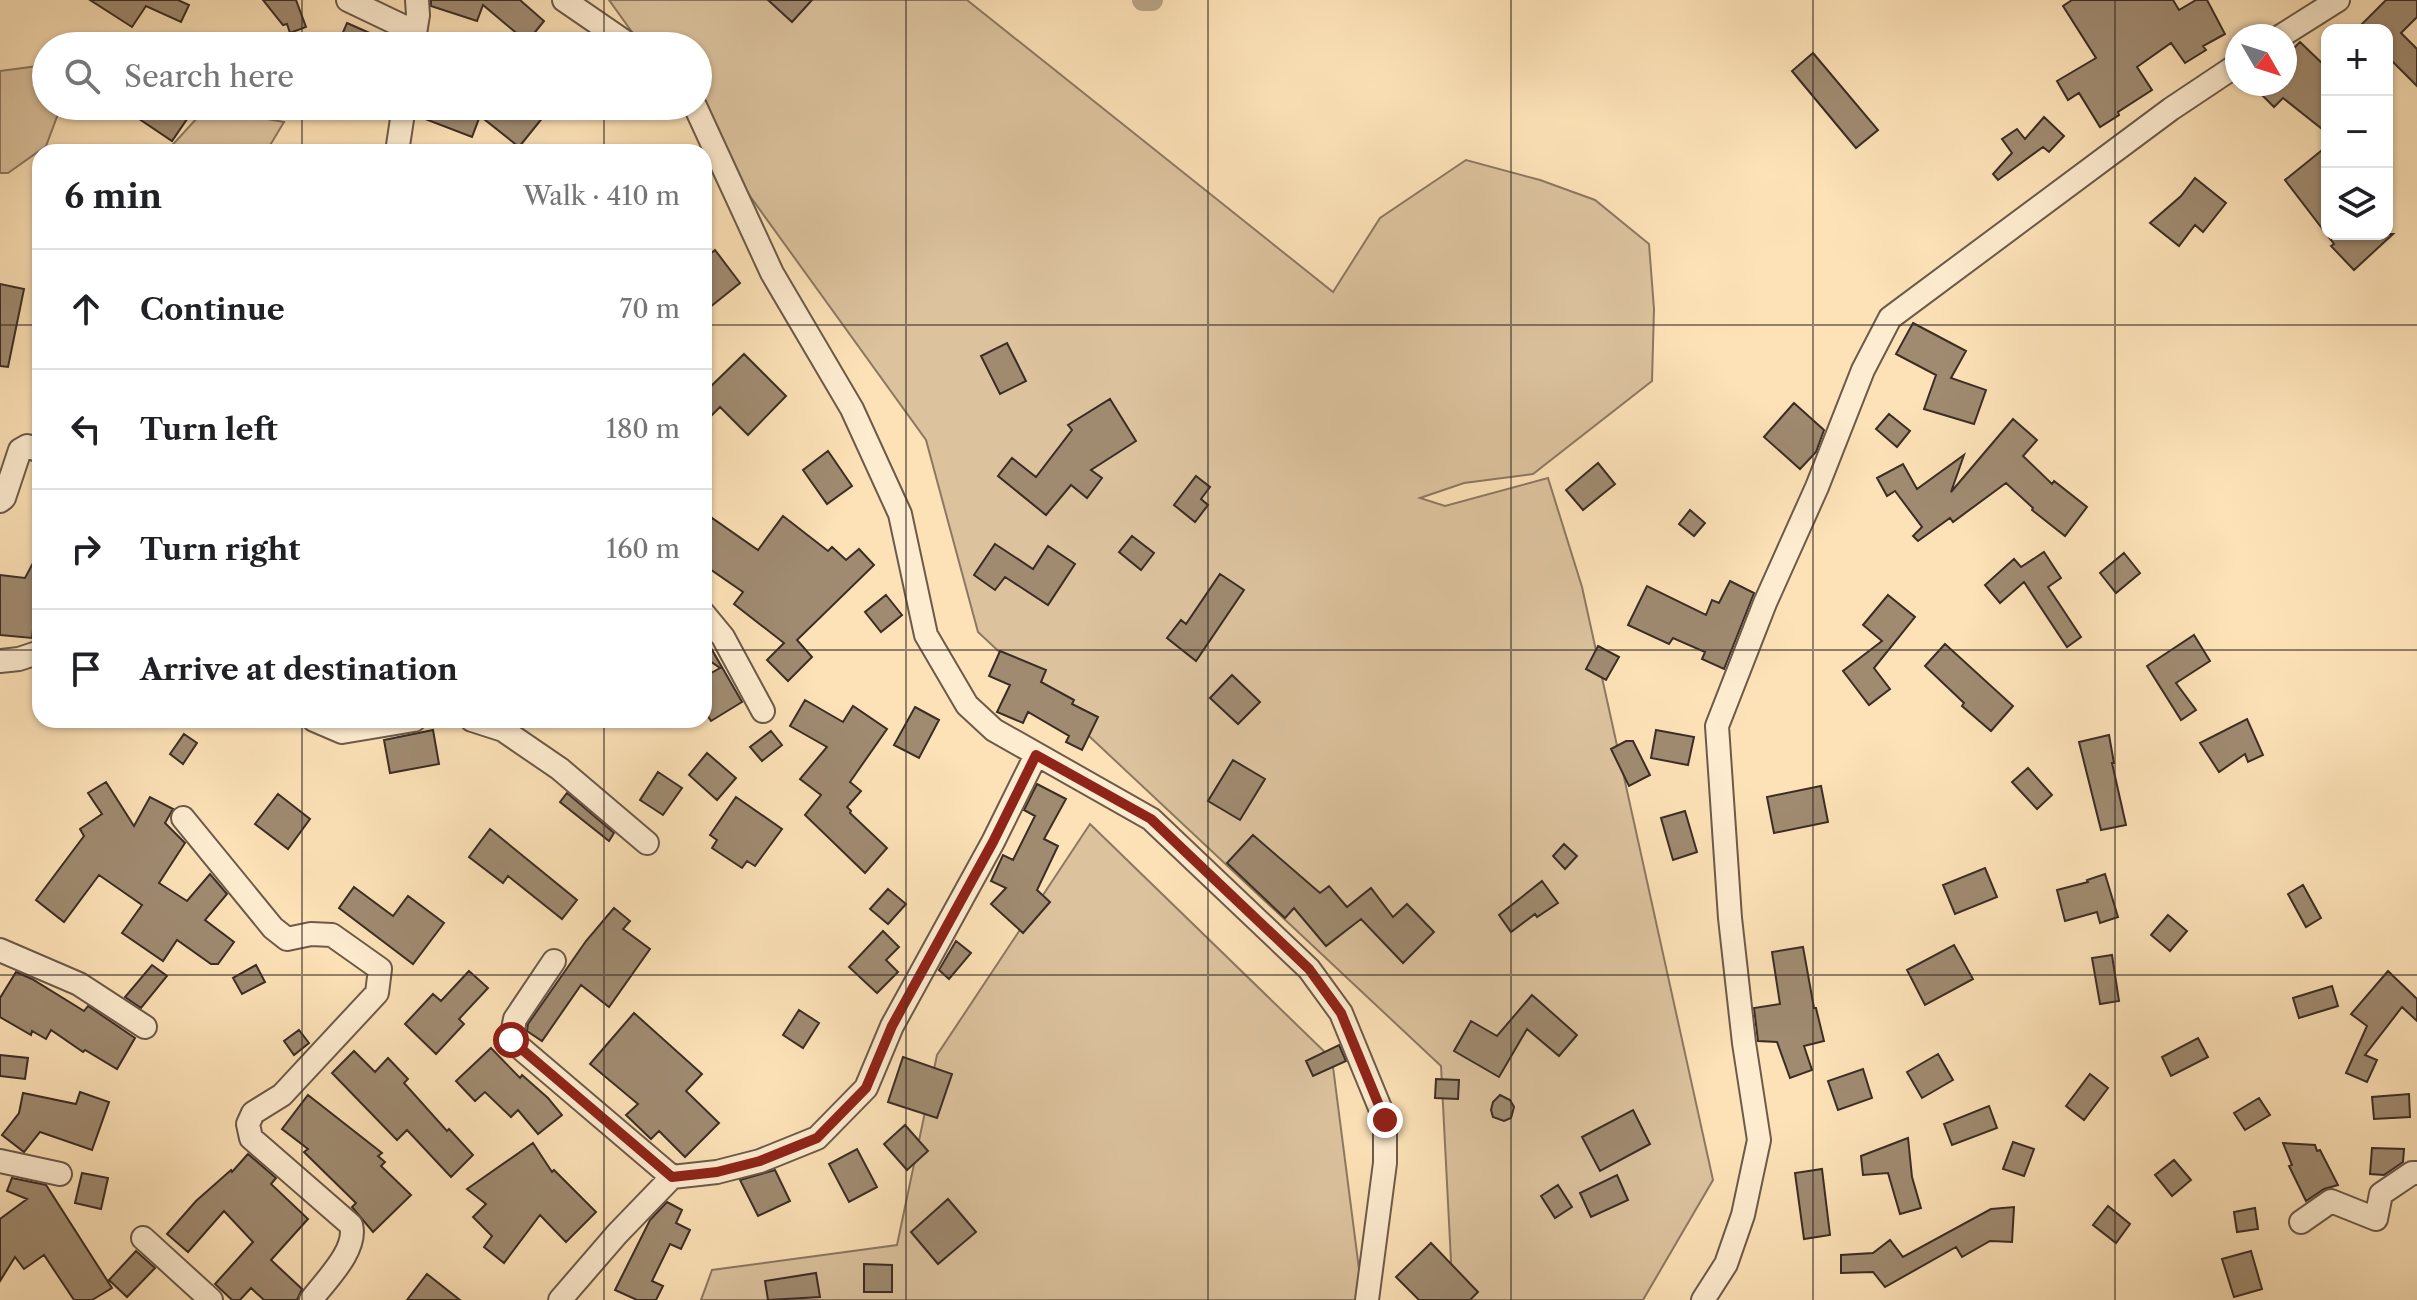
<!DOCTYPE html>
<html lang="en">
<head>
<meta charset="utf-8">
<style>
	:root { --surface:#fff; --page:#f2f2f2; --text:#202124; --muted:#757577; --line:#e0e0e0 }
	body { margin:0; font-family:"Libre Caslon Text",serif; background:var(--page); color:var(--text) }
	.controls { position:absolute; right:24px; top:24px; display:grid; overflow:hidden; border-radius:16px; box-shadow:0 2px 6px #0004 }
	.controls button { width:72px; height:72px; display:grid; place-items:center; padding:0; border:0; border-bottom:2px solid var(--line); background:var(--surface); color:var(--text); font:40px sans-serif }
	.compass { position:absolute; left:2225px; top:24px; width:72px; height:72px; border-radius:50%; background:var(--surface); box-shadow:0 2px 6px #0004; rotate:129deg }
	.stop { position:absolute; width:24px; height:24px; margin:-18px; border:6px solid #8f2418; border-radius:50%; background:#fff }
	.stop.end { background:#8f2418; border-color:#fff; box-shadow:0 2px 8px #0008 }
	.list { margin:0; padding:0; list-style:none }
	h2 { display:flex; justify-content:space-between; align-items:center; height:104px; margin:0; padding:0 32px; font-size:34px }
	h2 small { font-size:26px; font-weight:400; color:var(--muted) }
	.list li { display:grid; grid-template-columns:52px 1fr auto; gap:24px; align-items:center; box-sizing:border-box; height:120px; padding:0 32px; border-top:2px solid var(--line) }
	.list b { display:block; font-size:30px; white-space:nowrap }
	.list em { font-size:26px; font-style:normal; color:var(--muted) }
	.icon { flex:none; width:44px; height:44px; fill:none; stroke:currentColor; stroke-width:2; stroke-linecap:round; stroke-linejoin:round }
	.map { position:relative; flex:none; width:2417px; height:1300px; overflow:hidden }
	.search { position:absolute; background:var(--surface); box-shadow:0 2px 6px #0004; left:32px; top:32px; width:680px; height:88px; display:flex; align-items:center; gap:20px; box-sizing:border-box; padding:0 28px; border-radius:44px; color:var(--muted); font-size:30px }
	.panel { position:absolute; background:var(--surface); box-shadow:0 2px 6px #0004; left:32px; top:144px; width:680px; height:584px; border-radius:24px }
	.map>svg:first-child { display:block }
</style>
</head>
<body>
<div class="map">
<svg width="2417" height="1300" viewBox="0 0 2417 1300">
	<rect width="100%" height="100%" fill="#fde2b7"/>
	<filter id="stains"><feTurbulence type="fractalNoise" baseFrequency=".0025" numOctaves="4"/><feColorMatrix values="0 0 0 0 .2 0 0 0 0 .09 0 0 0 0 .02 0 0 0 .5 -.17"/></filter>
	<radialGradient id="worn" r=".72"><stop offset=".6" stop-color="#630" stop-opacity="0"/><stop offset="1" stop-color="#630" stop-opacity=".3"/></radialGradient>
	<path fill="#dcc39e" stroke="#8c7862" stroke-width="2" d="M609,0H967L1333,292L1380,218L1466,160L1540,180L1595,200L1649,244L1654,309L1652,381L1533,474L1464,483L1420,498L1445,506L1548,478L1582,587L1713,1180L1643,1300H1453L1441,1066L978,632L926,440L685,106H698V46H642Z
		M46,65V106H61L46,146L8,173H0V71Z
		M208,106H225L232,113L284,122L266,152H166Z
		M1090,824L1332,1059L1363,1300H701L712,1270L897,1245L937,1055Z"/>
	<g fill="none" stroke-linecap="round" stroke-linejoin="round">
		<path stroke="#bba486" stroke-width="22" d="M1143,0H1152"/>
	</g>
	<path fill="#a08b71" stroke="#3b2d26" stroke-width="2" d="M90,0H178L189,5L181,22L146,6L132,27Z
		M263,0H296L306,27L290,33L287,24L283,25Z
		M431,0H520L544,21L527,42L483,5L477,21L431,6Z
		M768,0H812L792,22Z
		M2072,0H2173L2179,10L2196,0H2207L2225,34L2203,46L2206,50L2185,63L2171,43L2137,67L2152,90L2118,112L2119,115L2100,127L2079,93L2068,100L2057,81L2096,58L2063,6Z
		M2386,0H2417V17L2401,33L2417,49V86L2387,56V30H2356Z
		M347,23L399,46H337Z
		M2300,42L2327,68V133L2283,98L2274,107L2251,84H2285V57Z
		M1813,53L1878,130L1856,148L1792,71Z
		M120,106H196L172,141Z
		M430,106H484L498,112L503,106H552L519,147L480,116L472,137L425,119Z
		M2044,117L2064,136L2049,152L2043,147L1998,180L1993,174L2012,153L2002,139L2017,129L2025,139Z
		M2327,146V234H2393L2354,270L2331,246L2334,244L2285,180Z
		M2195,178L2226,203L2203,232L2195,225L2179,246L2150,223L2181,196Z
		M715,250L740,283L704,312V259Z
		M0,284L24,289L8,367L0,366Z
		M1913,323L1966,351L1951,378L1986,390L1974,424L1924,409L1936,375L1896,354Z
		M1007,343L1026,381L1000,394L981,356Z
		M744,354L786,396L748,435L720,407L704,423V393Z
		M1110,399L1136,441L1091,470L1102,478L1087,498L1071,485L1046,515L998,476L1012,458L1036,477L1072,430L1068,425Z
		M1794,403L1824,430L1816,452L1800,469L1764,437Z
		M1889,414L1910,431L1897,447L1876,429Z
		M2013,419L2037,440L2023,456L2052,484L2054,481L2087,507L2065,536L2032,510L2033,508L2006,483L1953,522L1950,518L1918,541L1913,536L1922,527L1895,491L1887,496L1877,478L1903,464L1917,489L1964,455L1951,492Z
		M828,451L852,486L827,504L803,470Z
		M1598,463L1615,484L1583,510L1566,490Z
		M1196,476L1210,487L1201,499L1208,505L1195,522L1174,505Z
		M1690,510L1705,523L1694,536L1679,524Z
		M783,516L828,551L832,547L846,560L859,549L874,565L797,640L812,657L788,681L767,660L784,643L734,604L743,592L704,565V529L712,518L758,550Z
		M1132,536L1154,553L1141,570L1119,552Z
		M995,544L1033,569L1048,546L1075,564L1048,605L1005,577L995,590L974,575Z
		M40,550V572L32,638L0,635V575L25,578Z
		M2044,552L2061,578L2048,587L2081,637L2067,647L2024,582L2000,603L1985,585L2014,559L2021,567Z
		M2124,553L2140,573L2116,593L2100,573Z
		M1220,574L1244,590L1196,661L1167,638L1181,620L1186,624Z
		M1730,581L1754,593L1724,669L1702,659L1705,652L1673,638L1669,644L1628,625L1647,586L1706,615L1712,600L1719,603Z
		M886,595L902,615L881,632L865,612Z
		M1888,595L1915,617L1874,668L1890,689L1869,705L1843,671L1882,641L1863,625Z
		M2194,635L2210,661L2176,683L2196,710L2181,720L2147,666Z
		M704,636L742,702L711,721L704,710V677L720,668L704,657Z
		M1945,644L2013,706L1991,731L1962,706L1964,703L1925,666Z
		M1598,646L1619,657L1606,680L1586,669Z
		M1000,651L1046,670L1041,682L1074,700L1072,704L1098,717L1082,750L1066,742L1069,736L1028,712L1023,723L997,712L1010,685L989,676Z
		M1232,675L1260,702L1238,724L1210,698Z
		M805,700L843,722L853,706L887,729L850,782L861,791L847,807L851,811L850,813L887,848L865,873L805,815L821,795L800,779L827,747L790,726Z
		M915,707L939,720L919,758L894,745Z
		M2247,719L2263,755L2248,762L2245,754L2219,772L2200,743Z
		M433,730L439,764L390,773L384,740Z
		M1656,730L1694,737L1688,765L1651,758Z
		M771,731L782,745L762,761L750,747Z
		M184,734L197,743L183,764L170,754Z
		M2109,735L2114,763H2112L2126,825L2101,830L2079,742Z
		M1626,741H1633L1650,775L1629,786L1611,749Z
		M707,753L736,778L717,800L689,775Z
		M1233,760L1265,779L1240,820L1208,801Z
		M2028,768L2052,795L2037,809L2012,782Z
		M658,772L682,788L663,815L640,800Z
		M106,782L134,826L150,797L173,809L165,823L185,843L159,883L187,901L210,874L227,894L205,920L234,942L218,964H211L177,940L163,961L122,933L142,905L99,875L64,922L36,900L84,836L80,829L102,814L88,793Z
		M1037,784L1066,799L1044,839L1058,846L1037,890L1050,902L1023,933L991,904L1006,888L991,881L1003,855L1013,860L1035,816L1024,810Z
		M1821,786L1828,822L1774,833L1767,797Z
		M567,793L614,833L609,841L560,802Z
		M278,794L310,819L288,849L255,824Z
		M736,797L782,829L755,866L747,861L742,868L712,848L717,840L710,835Z
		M1685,811L1697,852L1673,860L1661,818Z
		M490,829L577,900L562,919L508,876L503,883L469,857Z
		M1253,835L1320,893L1329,886L1347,907L1371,888L1393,917L1407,904L1434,932L1403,963L1361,919L1326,946L1294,908L1285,918L1227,863Z
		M1564,844L1577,856L1565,869L1553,856Z
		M1985,868L1997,897L1955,914L1943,885Z
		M2105,874L2118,917L2100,923L2097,912L2065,921L2057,890L2088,882L2087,880Z
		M1542,881L1558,903L1537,917L1535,914L1511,932L1499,915Z
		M2303,885L2321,918L2306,927L2288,894Z
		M354,887L393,916L408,896L444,923L413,964L339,908Z
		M888,889L906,904L888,924L870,909Z
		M614,908L630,921L623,929L650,949L609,1007L581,985L542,1041L527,1031L528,1024L586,941Z
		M2168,915L2187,931L2170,951L2151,935Z
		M883,931L899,947L886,960L898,972L877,993L849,967Z
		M956,941L971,953L949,979L939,970Z
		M1954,945L1973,979L1925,1005L1907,970Z
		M1803,947L1814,1008H1816L1824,1041L1804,1046L1812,1070L1790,1078L1777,1042L1758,1041L1754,1008L1780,1004L1772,952Z
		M2112,955L2119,1001L2100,1004L2092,958Z
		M152,965L167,976L141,1008L125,997Z
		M256,965L265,982L242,994L233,978Z
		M469,971L488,988L459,1019L464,1024L436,1054L405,1024L433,994L441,1001Z
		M2388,971L2417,999V1021L2402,1007L2365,1055L2377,1060L2367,1082L2346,1073L2367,1026L2351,1014Z
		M16,972L32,979L84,1011L88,1006L135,1038L117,1069L85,1050L83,1052L51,1030L46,1039L32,1031L31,1035L0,1017V998Z
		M2332,986L2338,1006L2299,1018L2293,998Z
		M1532,995L1577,1035L1559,1056L1527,1029L1499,1077L1454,1051L1471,1021L1497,1036Z
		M799,1010L819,1023L803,1048L783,1035Z
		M634,1013L702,1074L686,1091L719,1123L685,1157L659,1131L651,1139L626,1115L638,1104L590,1064Z
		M299,1030L309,1043L294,1055L284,1041Z
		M2198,1038L2208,1057L2171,1076L2162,1057Z
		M1339,1045L1346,1061L1313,1076L1306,1061Z
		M491,1048L520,1078L522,1075L548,1098L562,1115L538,1134L518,1110L511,1117L485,1092L475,1101L456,1081Z
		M354,1051L375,1072L388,1058L408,1079L404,1083L447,1131L449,1129L473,1155L451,1177L407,1130L397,1140L332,1073Z
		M1938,1054L1953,1080L1922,1098L1907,1072Z
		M0,1055L28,1058L25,1079L0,1076Z
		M903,1057L952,1074L937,1118L888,1102Z
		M1863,1069L1872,1098L1838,1110L1828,1081Z
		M2090,1074L2108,1088L2084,1120L2066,1106Z
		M1436,1079L1459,1080L1458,1099L1435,1098Z
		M80,1092L109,1102L92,1150L40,1132L24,1152L2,1135L19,1113L23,1093L76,1104Z
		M2409,1094L2410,1117L2374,1119L2372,1097Z
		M308,1095L382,1153L378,1156L385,1162L381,1166L411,1195L373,1232L352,1207L356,1203L304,1152L308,1149L282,1129Z
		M1500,1095L1510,1100L1514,1107L1511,1118L1504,1121L1493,1117L1491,1110L1493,1102Z
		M2259,1098L2270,1115L2245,1130L2234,1113Z
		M1989,1106L1997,1128L1952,1145L1944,1124Z
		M1633,1110L1650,1144L1600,1171L1582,1137Z
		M905,1125L928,1151L907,1170L884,1144Z
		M1908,1138L1912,1177L1921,1208L1900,1214L1888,1173L1863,1175L1861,1156Z
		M2013,1142L2034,1149L2024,1176L2003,1169Z
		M533,1143L552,1172L554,1170L596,1212L566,1242L540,1215L504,1263L484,1247L492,1236L473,1217L486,1204L467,1189Z
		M2283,1143L2315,1145L2317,1151L2320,1150L2338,1185L2324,1189L2306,1201L2289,1166L2292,1165Z
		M2372,1148L2404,1149L2403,1162L2384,1175L2370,1174Z
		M857,1149L877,1187L849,1202L829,1164Z
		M248,1154L276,1178L271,1184L308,1219L271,1260L302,1289L297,1300H264L251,1288L240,1300H232L215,1284L253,1242L224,1211L188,1252L167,1234L196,1201L231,1170L232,1172Z
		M2174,1160L2191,1180L2172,1196L2155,1175Z
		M1822,1169L1830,1235L1804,1239L1795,1173Z
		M775,1170L790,1201L758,1216L740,1180Z
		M82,1173L108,1178L101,1209L75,1203Z
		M1617,1175L1628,1200L1591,1217L1580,1193Z
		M12,1178L46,1185L112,1288L92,1300H74L44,1255L24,1269L15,1257L0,1281V1219L27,1199L7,1191Z
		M1558,1185L1572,1207L1555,1218L1541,1196Z
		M948,1199L976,1232L938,1264L911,1232Z
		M667,1202L682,1210L676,1223L690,1230L681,1249L670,1244L652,1281L663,1286L656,1300H637L615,1290L650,1220Z
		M2108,1206L2130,1224L2116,1243L2093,1225Z
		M2014,1207L2012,1242L1990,1241L1962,1257L1956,1247L1885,1287L1873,1272L1841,1273V1255L1873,1253L1890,1240L1903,1257L1991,1209Z
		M2255,1208L2258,1229L2237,1232L2234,1212Z
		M1431,1243L1478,1292L1470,1300H1419L1396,1277Z
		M136,1251L155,1268L127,1297L109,1280Z
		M2251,1251L2262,1289L2234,1297L2222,1259Z
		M864,1264L892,1265V1292H864Z
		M816,1273L820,1297L768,1300L765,1281Z
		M427,1274L460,1300H407Z"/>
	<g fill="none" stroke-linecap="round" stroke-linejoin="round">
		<g stroke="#6c5a4a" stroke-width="26">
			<path id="minor" d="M348,0L415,32
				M564,0L631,46
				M2281,36L2338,0
				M413,46L418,15L417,0
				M695,106L772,273L852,409L900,514L926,635L967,705L994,730L1151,819L1309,969L1341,1013L1385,1120V1163L1367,1300
				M397,152L404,106
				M0,501L4,498L20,450L27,446L40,451
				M704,614L723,637L763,711
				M0,661L19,659L40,652
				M314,720L342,732L414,720
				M472,720L503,730L560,769L647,843
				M183,818L273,928L287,939L311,934L332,935L380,969L377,993L282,1095L253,1113L248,1124L251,1138L351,1225C358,1250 325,1281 311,1300
				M0,950L79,984L145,1027
				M554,961L515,1019L511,1040L672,1177
				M0,1161L60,1174
				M2301,1222L2331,1201L2376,1219L2381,1194L2412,1173H2417
				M143,1238L211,1300
				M560,1300L617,1234L672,1177L717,1172L760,1161L817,1138L866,1088L892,1026L993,842L1036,755
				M1703,1300L1726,1264L1743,1215L1759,1140L1744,1043L1730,918L1717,726L1765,603L1817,487L1863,370L1890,318L2171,109L2237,65"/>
		</g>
		<use href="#minor" stroke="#feecd0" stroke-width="22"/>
	</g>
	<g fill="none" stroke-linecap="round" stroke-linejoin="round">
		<path stroke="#8f2418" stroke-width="10" d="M511,1040L672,1177L717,1172L760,1161L817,1138L866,1088L892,1026L993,842L1036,755L1151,819L1309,969L1341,1013L1385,1120"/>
	</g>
	<path fill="none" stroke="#3b2d26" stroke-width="2" stroke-opacity="0.55" d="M302,0V46M604,0V46M906,0V1300M1208,0V1300M1511,0V1300M1813,0V1300M2115,0V1300M302,106V152M604,106V152M0,325H40M704,325H2417M0,650H40M704,650H2417M302,720V1300M604,720V1300M0,975H2417"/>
	<rect width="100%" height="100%" filter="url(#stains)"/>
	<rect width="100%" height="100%" fill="url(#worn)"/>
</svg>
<div class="controls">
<button>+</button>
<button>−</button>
<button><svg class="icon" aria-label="layers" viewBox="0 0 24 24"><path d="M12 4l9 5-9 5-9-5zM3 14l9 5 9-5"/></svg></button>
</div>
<svg class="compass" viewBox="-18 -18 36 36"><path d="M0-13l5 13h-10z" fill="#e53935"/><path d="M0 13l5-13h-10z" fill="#757577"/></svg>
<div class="stop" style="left:511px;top:1040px"></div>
<div class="stop end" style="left:1385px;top:1120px"></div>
<div class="search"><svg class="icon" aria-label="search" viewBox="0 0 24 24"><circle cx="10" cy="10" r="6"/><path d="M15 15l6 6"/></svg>Search here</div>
<section class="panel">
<h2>6 min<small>Walk · 410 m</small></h2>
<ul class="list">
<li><svg class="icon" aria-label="ahead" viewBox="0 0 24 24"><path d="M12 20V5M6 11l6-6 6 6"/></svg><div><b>Continue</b></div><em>70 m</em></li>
<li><svg class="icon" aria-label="left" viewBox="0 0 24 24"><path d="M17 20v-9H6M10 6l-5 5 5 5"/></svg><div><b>Turn left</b></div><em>180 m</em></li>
<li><svg class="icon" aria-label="right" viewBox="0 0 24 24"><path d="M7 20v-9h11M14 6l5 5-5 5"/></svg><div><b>Turn right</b></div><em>160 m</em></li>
<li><svg class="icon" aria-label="arrive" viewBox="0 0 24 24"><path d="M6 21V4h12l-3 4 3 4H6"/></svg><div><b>Arrive at destination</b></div></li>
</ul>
</section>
</div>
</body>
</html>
